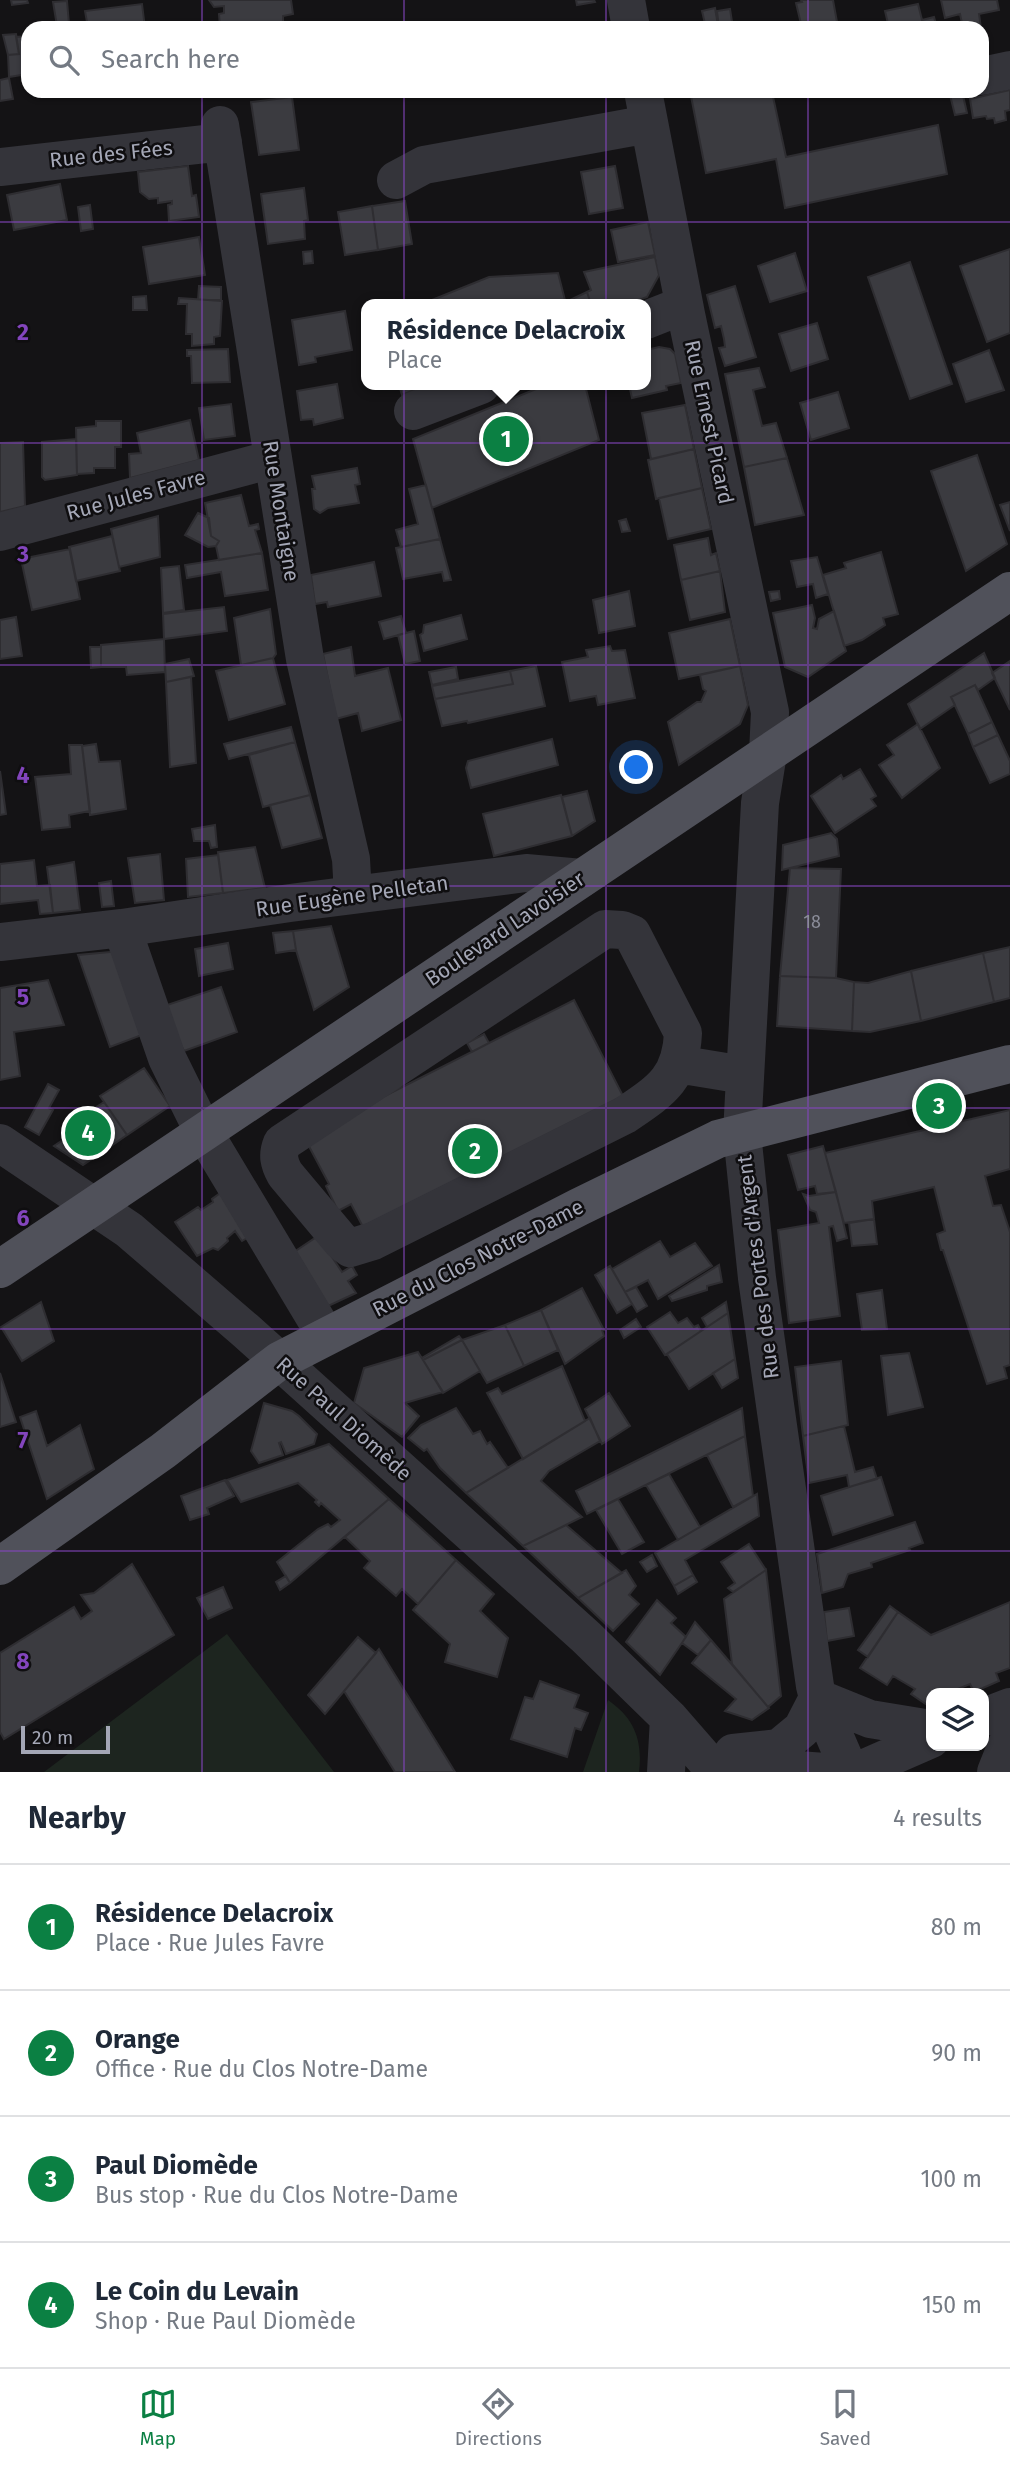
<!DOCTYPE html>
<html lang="en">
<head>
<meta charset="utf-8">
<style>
	:root { --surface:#fff; --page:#f2f2f3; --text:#1f2937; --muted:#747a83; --line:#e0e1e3; --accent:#0b8043 }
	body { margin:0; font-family:"Fira Sans",sans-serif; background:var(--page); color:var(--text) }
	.controls { position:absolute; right:21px; bottom:21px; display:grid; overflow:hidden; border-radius:14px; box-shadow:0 2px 5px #0004 }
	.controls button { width:63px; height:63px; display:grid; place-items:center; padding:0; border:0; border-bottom:2px solid var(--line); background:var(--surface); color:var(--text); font:35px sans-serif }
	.scale { position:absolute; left:21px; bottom:18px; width:89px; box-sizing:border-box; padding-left:7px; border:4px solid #a4a7b6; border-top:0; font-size:19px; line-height:24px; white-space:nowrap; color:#a4a7b6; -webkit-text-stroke:5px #0f0e10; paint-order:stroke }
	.you { position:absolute; left:637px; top:768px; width:24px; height:24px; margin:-18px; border:5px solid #fff; border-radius:50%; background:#1a73e8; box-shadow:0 0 0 10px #1a73e833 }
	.badge { display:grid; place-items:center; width:46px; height:46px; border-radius:50%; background:var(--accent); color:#fff; font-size:23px; font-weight:700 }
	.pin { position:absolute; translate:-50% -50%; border:4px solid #fff; box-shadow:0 2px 7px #0006 }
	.popup { position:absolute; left:361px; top:299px; width:290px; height:91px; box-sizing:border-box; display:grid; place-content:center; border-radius:14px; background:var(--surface); filter:drop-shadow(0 2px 5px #0005); font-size:23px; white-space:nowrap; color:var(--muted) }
	.popup b { font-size:26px; color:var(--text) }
	.popup::after { content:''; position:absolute; left:50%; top:100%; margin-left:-14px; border:14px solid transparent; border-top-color:var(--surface) }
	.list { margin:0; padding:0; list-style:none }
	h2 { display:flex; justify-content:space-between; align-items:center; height:91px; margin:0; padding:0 28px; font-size:30px }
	h2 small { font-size:23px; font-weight:400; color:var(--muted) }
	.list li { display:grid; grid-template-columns:46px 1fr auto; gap:21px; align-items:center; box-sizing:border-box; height:126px; padding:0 28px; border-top:2px solid var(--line) }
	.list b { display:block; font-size:26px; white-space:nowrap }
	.list p { margin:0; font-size:23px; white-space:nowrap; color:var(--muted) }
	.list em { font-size:23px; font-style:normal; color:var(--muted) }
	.icon { flex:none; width:38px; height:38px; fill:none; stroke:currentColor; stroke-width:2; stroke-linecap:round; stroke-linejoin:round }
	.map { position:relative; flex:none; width:1010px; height:1772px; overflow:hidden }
	.search { position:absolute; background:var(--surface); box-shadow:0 2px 5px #0004; left:21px; right:21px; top:21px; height:77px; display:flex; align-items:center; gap:18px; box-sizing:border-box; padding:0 24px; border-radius:21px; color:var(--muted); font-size:26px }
	.sheet { height:595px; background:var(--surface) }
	nav { display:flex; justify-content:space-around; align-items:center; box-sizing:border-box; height:98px; border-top:2px solid var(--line); background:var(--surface); font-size:19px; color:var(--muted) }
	nav a { display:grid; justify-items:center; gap:4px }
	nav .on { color:var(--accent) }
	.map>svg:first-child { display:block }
</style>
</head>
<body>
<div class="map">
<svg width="1010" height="1772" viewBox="0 0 1010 1772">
	<rect width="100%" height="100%" fill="#141315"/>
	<path fill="#1d251f" d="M227,1634L334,1772H44Z
		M608,1700C634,1718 643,1740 639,1772H583Z"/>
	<path fill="#3b3b40" stroke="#2e2d31" stroke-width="2" d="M11,0H27L28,3L12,5Z
		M209,0H291L293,14L283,16V22L267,24V28H220L219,14L224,13V6L214,7Z
		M576,0H594L595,2L577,5Z
		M801,0H833L837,22L802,28L796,3L802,2Z
		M941,0H997L999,10L979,14L981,28H963L960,14L945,18Z
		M67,1L69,24L57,26L53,2Z
		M142,4L145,28H88L85,11Z
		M918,4L922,20L934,17L937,28H889L885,11Z
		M715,8L718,25L706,28L702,11Z
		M730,9L733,28H719L717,11Z
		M16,34L19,54L8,55L3,35Z
		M28,36V74L9,77L8,55L19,54L16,37Z
		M9,78L13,99L0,101V80Z
		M1010,90V110L1005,111L1006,120L995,123L994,118L987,119L986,116L973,118L970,99Z
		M690,91H776L772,92L786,157L938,125L947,174L785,208L776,159L706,173Z
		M949,91H962L967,113L955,115Z
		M292,97L299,150L259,155L251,102Z
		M188,166L192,196L196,195L199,217L169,221L168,205L172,204V201L158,203V198L149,199L140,192L138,172Z
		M615,166L623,208L589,214L581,172Z
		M60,184L67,220L14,230L7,195Z
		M304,188L308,220L304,221L305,239L268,244L261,194Z
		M405,201L412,244L378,250L372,206Z
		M90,205L93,229L81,231L78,207Z
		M372,206L378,250L345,255L338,212Z
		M648,222L655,255L618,262L611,230Z
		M199,237L205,275L149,284L143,247Z
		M1010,249V333L987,342L960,266Z
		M312,251L313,263L304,264L303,252Z
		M795,253L807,291L770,302L758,266Z
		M655,257L659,275L647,297L628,304H591L587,292L591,290L584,272Z
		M910,262L952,384L910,399L868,277Z
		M558,273L566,304H422L489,277Z
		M199,286L221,287V300H198Z
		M735,286L756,357L725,366L719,348L725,347L724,339L721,326L715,328L707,295Z
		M587,292L591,304H572L570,300Z
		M146,296L147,310H133V297Z
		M179,298L222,301L220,336L214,337V344L192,346V334H186L187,304H178Z
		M345,311L352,350L315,357L316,362L299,365L292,320Z
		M817,323L828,359L791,371L779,334Z
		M659,347L670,349L675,354L681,383L666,386L667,390L632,398L629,385H646V350Z
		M228,349L230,382L192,383L191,356H187V350Z
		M989,350L1004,390L966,402L953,364Z
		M759,368L765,387L753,390L762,426L776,423L787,458L744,467L725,374Z
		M337,384L343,418L314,425L313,419L301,420L297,391Z
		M399,385H426L402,395Z
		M546,385H585L599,440L432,508L413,439Z
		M838,392L849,428L811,440L800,403Z
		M231,404L235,436L204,440L199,408Z
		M685,405L694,449L651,459L642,413Z
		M190,420L199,460L130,478L129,454L141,453L137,433Z
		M96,421H121V447H115V468H94V473L77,474L76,428L96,426Z
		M76,439L77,475L45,480L42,477V442Z
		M23,442L25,506L0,512V443Z
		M694,449L702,488L656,499L648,460Z
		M977,455L1007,544L966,571L931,471Z
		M787,458L804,515L755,525L744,467Z
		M357,468L360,484L355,485L359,503L328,508L320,513L314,509L312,489H315L312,476Z
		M426,485L440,539L401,547L396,530L418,524L409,489Z
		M702,488L711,529L668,539L659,498Z
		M241,495L249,526L258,524L259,529L255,530L262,553L219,560L216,546L219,541L211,536L205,503Z
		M1010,502V531L1000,505Z
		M198,513L209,518L211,536L219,541L216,546L208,547L185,535Z
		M158,516L160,557L119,567L111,529Z
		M626,519L630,531L622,532L619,521Z
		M112,536L120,571L76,581L69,547Z
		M708,538L711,555L716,553L720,571L681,580L674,545Z
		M440,539L451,580L444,581L442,572L403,579L396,548Z
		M70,549L80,599L32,610L21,559Z
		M881,552L898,614L883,618L885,625L862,640L844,646L823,575L846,568L844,563Z
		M262,553L268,590L225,596L221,572L187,578L185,565Z
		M817,557L828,594L816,598L813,584L797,587L791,561Z
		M374,562L381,596L328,607L327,602L315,604L311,575Z
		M179,566L184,610L163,613L161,568Z
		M720,571L725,612L690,620L681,580Z
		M629,591L635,626L599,633L593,600Z
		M779,591L780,599L771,601L769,592Z
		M812,605L815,618L813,628L817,629L819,619L834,611L846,651L808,677L785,667L773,613Z
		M224,607L227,631L164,639L163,614Z
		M270,609L276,654L273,658L241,665L234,618Z
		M461,615L467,639L424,651L420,635L423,633L424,625Z
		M401,616L406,633L384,639L379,622Z
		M16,617L22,656L0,659V620Z
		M730,619L740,666L679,679L669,633Z
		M414,631L420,661L405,664L398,635Z
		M164,639L165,672L127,675L126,667H101V645Z
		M610,646L612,651L625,650L635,698L598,705L596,696L570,701L562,662L588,657L586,650Z
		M90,647H101V667L91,668Z
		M351,647L355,676L388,668L401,720L362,731L358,713L336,719L323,654Z
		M984,653L995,678L978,690L975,685L951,697L955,705L920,729L908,704Z
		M273,658L285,704L229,720L216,671Z
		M189,659L194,676L166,682L165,664Z
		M1010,661V710L992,673Z
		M536,666L545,706L468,723L467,721L442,726L435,699L513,684L510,671Z
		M740,666L748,705L740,724L679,765L668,722L697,702H701L706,691L703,689L700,675Z
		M456,667L458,679L432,685L429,672Z
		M510,671L513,684L435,699L432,686Z
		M191,677L196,763L170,767L166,682Z
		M975,685L992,722L968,734L951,697Z
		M992,722L998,735L973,747L968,734Z
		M918,724L940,768L902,798L879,765L894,755L887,745Z
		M291,727L295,742L229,759L224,744Z
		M998,735L1010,761V774L990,783L973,747Z
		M552,739L558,765L471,788L466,768L468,761Z
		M295,742L310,795L263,807L249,755Z
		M96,744L99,762L120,761L126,809L90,815L82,746Z
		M69,745H82L90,811L69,815L70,827L42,830L35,777L71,774Z
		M860,769L876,796L871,799L876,806L835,833L811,796L841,775L843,779Z
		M0,771L6,814L0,815Z
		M587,791L595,821L572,836L562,797Z
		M310,795L322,838L282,848L270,805Z
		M561,795L572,836L494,856L483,814Z
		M215,825L217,847L211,848L209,841H194L192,829Z
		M831,833L837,839L839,856L782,870L783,845Z
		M255,847L265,888L223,893L218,852Z
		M160,854L164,900L135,903L128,858Z
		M218,855L223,893L188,897L186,859Z
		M34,860L37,886L50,885L53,913L40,914L38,900L0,904V864Z
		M74,862L80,910L53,913L47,867Z
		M790,868L841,869L836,978L780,976Z
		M111,881L114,906L102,907L99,883Z
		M331,926L349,987L314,1010L296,950L293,931Z
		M293,931L296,950L276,953L273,933Z
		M228,943L233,969L199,976L195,949Z
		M1010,947V998L994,1002L983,953Z
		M121,951L150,1032L110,1047L78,955Z
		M983,953L994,1002L921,1021L911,971Z
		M911,971L921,1021L870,1032L852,1031L854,982L868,983Z
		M780,976L836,978L854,982L852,1031L777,1026Z
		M48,980L64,1025L14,1032L20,1076L0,1080V988Z
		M221,987L237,1032L184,1051L161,1007Z
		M574,1000L623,1096L363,1227L351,1204L338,1211L326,1186L329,1184L304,1137Z
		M484,1034L489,1043L472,1052L467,1043Z
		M144,1068L170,1106L127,1135L100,1096Z
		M48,1084L59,1090L49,1108L53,1110L39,1135L25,1127Z
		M104,1102L127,1135L111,1146L87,1113Z
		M1010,1110V1169L985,1176L993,1206L1001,1205L1010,1232V1365L1004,1367L1007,1378L987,1384L943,1250H941L937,1234L945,1231L934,1187L872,1201L874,1219L844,1223L825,1153Z
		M92,1120L111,1146L83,1165L54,1146Z
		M823,1146L836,1192L817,1194L815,1186L798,1190L788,1155Z
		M226,1189L254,1234L242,1241L235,1231L227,1238L228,1241L218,1250L213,1248L197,1256L175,1222L198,1207L201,1210L213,1202L212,1199Z
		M836,1192L847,1238L837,1241L833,1226L829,1227L840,1316L789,1323L778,1230L819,1223L816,1212L810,1210L803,1194L809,1196Z
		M874,1219L877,1244L852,1246L849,1223Z
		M318,1236L342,1272L352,1266L357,1275L348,1281L356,1293L324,1308L288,1256Z
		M660,1241L670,1257L695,1243L712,1266L658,1299L648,1280L625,1292L612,1269Z
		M719,1265L722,1282L707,1286V1290L672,1301L669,1296Z
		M610,1266L632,1304L617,1313L595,1275Z
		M636,1287L647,1306L637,1312L625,1292Z
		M582,1288L604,1330H602L604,1336L565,1364L541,1310Z
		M882,1290L887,1329L862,1330L857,1294Z
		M41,1302L54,1341L22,1361L1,1327Z
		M726,1302L728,1313L707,1327L702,1318Z
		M541,1310L558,1350L524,1366L505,1325Z
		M670,1312L678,1323L687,1318L694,1327L698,1325L701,1331L665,1355L647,1327Z
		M728,1313L735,1359L689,1389L667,1354Z
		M636,1319L641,1327L624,1338L620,1330Z
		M505,1325L524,1366L487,1383L462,1340Z
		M459,1336L462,1340L423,1360L422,1358Z
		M462,1340L480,1371L443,1393L423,1360Z
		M418,1352L443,1392L405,1403L419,1416L402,1437L354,1403L364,1368Z
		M909,1353L923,1407L888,1415L881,1356Z
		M735,1359L738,1378L722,1388L713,1373Z
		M841,1361L848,1425L803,1436L795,1367Z
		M562,1366L585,1421L523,1459L487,1393L498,1388L502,1394Z
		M0,1373L16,1422L0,1427Z
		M609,1393L630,1426L602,1444L585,1409Z
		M264,1403L292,1411L299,1416L317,1434L314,1444L286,1454L281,1442L279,1443L283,1455L259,1463L251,1451Z
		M456,1408L473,1434L480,1431L487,1444L490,1442L508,1468L466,1493L440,1468L427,1449L424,1451L408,1438L421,1425Z
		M742,1408L745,1436L587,1514L576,1491Z
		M36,1411L47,1446L80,1425L94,1469L47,1499L20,1417Z
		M590,1418L600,1441L549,1471L541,1481L582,1517L523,1546L466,1493Z
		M844,1426L855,1472L873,1467L877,1479L849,1487L847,1475L809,1483L803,1436Z
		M745,1436L753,1496L733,1507L707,1455Z
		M329,1444L389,1499L290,1583L277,1562L318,1529L328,1524L331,1527L340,1520L321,1503L319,1506L315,1502L317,1500L298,1483L241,1502L227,1480Z
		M669,1474L700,1527L678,1540L646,1485Z
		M881,1477L893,1515L833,1535L821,1496Z
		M225,1480L234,1496L207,1508L209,1514L190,1520L181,1496Z
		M757,1494L759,1516L685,1560L693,1575L674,1586L655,1553Z
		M389,1499L456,1560L418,1604L402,1589L396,1596L364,1568L370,1561L345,1537Z
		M618,1499L644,1542L622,1554L596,1510Z
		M915,1522L923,1543L909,1548L910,1550L871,1563L872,1567L848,1574L843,1587L822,1593L817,1554Z
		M566,1525L622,1573L578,1598L523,1546Z
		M749,1544L766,1570L733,1592L728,1588L735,1583L721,1562Z
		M652,1555L657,1566L647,1572L640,1562Z
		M456,1560L494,1594L480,1611L508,1638L497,1677L445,1662L450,1644L413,1610Z
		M132,1564L174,1635L4,1739L0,1732V1653L74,1607L81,1619L92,1611L81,1595L94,1593Z
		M626,1570L636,1586L629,1595L639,1604L613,1631L578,1598Z
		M766,1570L781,1696L768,1707L732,1664L724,1599Z
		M693,1575L697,1582L678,1594L674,1586Z
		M286,1576L290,1583L280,1590L276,1582Z
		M223,1587L232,1608L208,1619L197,1598Z
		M657,1600L676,1618L671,1623L686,1637L660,1675L626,1642Z
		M1010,1602V1668L996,1673L999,1681L974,1692L970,1684L948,1693H931L930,1707L911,1694L915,1689L893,1676L887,1685L860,1668L898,1612L931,1635Z
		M890,1606L898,1612L868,1657L858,1650Z
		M849,1608L854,1636L827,1641L824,1612Z
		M695,1622L711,1640L698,1655L682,1643Z
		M358,1637L376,1653L325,1714L308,1695Z
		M711,1640L769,1708L752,1720L725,1711L736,1699L692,1663Z
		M379,1649L455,1772H395L344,1691Z
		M540,1681L579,1695L574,1708L588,1713L581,1730L575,1728L567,1757L511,1739L525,1697L533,1699Z"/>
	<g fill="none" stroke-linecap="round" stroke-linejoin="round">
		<path stroke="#34343a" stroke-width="38" d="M626,0L631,28
			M982,76L1010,70
			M643,91L686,314L770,712L768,753L760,803L742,1133L757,1278L815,1686L818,1698L850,1772
			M220,125L305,659L351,859L353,895
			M0,167L223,142
			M396,180L424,165L649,124
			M646,320L684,305
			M413,411L481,385
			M0,532L273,459
			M122,928L167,1058L203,1131L326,1336
			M605,929L622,930L632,934L683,1033C681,1079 660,1091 625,1115L373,1241L350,1248L342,1242L285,1174C279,1163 277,1155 282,1143Z
			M0,942L122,928L290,903L526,873L582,878
			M677,1064L744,1075
			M0,1143L129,1230L245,1330L586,1637L669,1718L716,1772
			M984,1717L1010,1707
			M733,1753L779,1748L802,1729L818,1698L870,1719L931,1729
			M745,1757L770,1768L825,1772
			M666,1772L669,1718
			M856,1772L931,1739
			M996,1772L1010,1737"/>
		<path stroke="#50515a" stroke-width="38" d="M0,1269L1010,591
			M0,1566L163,1451L279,1361L579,1207L718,1139L1010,1064"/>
	</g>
	<path fill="none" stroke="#8345bd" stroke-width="2" stroke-opacity="0.55" d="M202,0V28M404,0V28M606,0V28M808,0V28M202,91V1772M404,91V1772M606,91V1772M808,91V1772M0,222H1010M0,443H1010M0,665H1010M0,886H1010M0,1108H1010M0,1329H1010M0,1551H1010"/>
	<g text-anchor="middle" stroke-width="5" stroke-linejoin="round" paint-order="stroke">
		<g font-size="18" fill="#8a8c98">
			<text x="812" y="928">18</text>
		</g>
		<g font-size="21" fill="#a4a7b6" stroke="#0f0e10">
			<text transform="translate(111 154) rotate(-6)" y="7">Rue des Fées</text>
			<text transform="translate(709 422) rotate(78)" y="7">Rue Ernest Picard</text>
			<text transform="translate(136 495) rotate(-15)" y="7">Rue Jules Favre</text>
			<text transform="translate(281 511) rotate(81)" y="7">Rue Montaigne</text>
			<text transform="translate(352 896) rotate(-8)" y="7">Rue Eugène Pelletan</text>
			<text transform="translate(505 929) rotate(-34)" y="7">Boulevard Lavoisier</text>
			<text transform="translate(478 1258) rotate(-27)" y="7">Rue du Clos Notre-Dame</text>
			<text transform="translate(758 1267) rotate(-97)" y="7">Rue des Portes d'Argent</text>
			<text transform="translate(344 1419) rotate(42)" y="7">Rue Paul Diomède</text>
		</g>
	</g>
	<g font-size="23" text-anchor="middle" font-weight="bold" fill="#8345bd" stroke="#0f0e10" stroke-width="5" stroke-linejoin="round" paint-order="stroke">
		<text x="23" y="340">2</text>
		<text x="23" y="562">3</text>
		<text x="23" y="783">4</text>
		<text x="23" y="1005">5</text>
		<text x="23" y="1226">6</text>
		<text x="23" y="1448">7</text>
		<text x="23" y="1669">8</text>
	</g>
</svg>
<div class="controls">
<button><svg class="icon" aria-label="layers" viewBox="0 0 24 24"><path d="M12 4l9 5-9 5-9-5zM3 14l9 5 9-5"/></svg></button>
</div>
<div class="scale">20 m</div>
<div class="you"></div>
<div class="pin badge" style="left:506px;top:439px">1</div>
<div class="popup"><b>Résidence Delacroix</b>Place</div>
<div class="pin badge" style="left:475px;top:1151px">2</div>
<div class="pin badge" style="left:939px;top:1106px">3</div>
<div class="pin badge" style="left:88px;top:1133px">4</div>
<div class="search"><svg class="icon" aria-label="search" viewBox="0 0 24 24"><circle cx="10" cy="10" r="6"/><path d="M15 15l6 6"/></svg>Search here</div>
</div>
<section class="sheet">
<h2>Nearby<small>4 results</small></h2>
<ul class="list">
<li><span class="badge">1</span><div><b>Résidence Delacroix</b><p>Place · Rue Jules Favre</p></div><em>80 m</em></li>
<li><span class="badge">2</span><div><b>Orange</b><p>Office · Rue du Clos Notre-Dame</p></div><em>90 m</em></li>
<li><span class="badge">3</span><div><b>Paul Diomède</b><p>Bus stop · Rue du Clos Notre-Dame</p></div><em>100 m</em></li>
<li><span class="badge">4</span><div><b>Le Coin du Levain</b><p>Shop · Rue Paul Diomède</p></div><em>150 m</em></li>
</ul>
</section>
<nav>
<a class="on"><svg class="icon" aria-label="map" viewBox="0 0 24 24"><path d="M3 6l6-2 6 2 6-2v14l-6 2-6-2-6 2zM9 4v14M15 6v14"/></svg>Map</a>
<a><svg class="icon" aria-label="directions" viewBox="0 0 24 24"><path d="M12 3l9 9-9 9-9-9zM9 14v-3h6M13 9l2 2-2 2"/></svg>Directions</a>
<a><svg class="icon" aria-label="saved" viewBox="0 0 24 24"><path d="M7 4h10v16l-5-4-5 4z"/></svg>Saved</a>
</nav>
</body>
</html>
